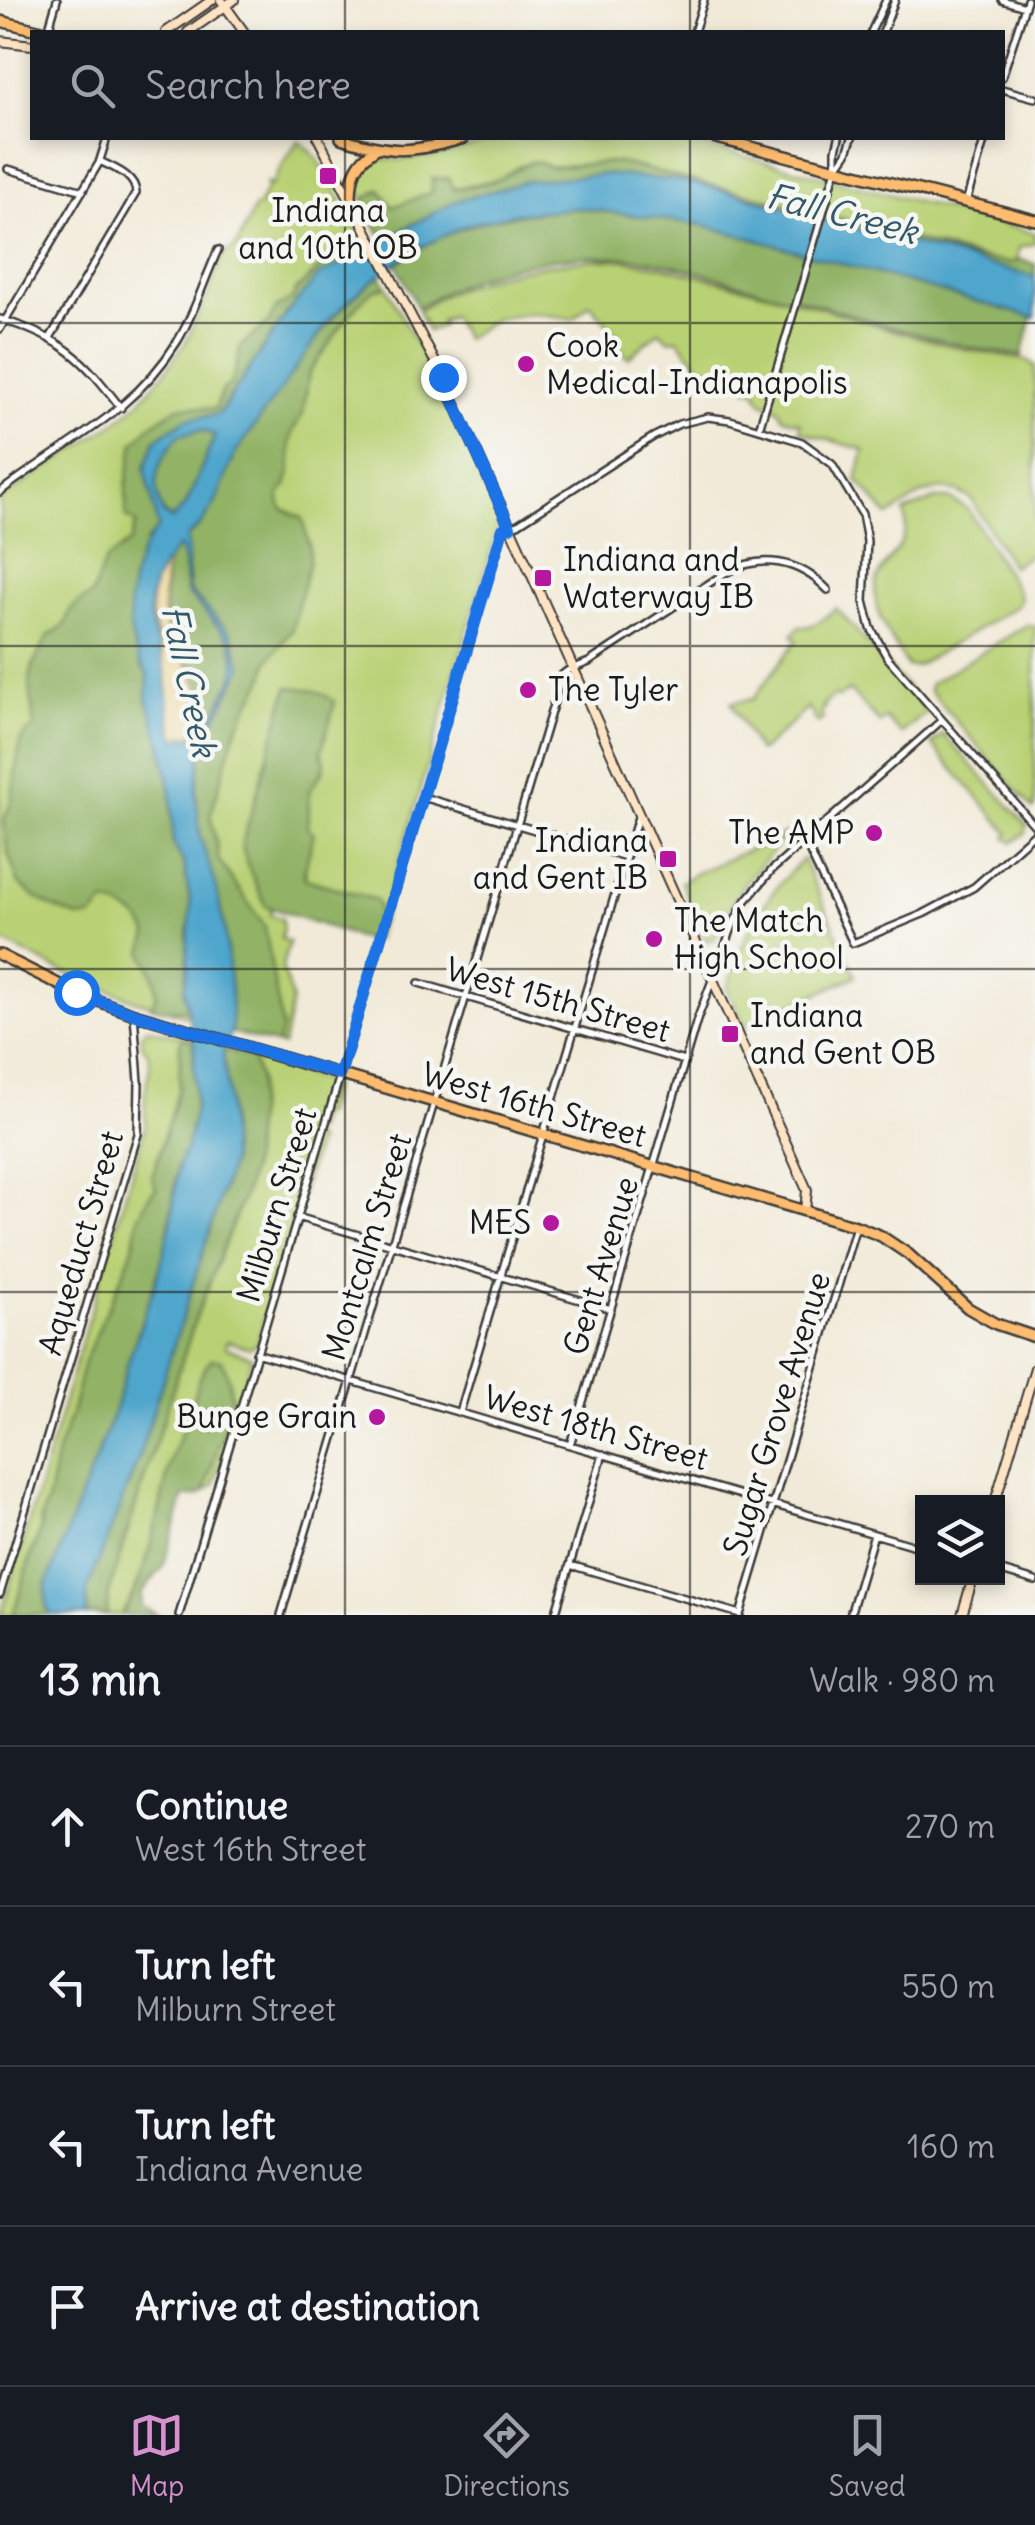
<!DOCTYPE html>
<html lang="en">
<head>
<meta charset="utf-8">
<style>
	:root { --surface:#171b24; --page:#242831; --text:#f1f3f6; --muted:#9ea1a6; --line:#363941; --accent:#d690ce }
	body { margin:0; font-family:Delius,sans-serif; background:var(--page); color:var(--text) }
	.controls { position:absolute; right:30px; bottom:30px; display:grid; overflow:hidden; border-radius:0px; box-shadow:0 5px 15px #0003 }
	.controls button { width:90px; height:90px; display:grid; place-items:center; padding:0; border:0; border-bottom:2px solid var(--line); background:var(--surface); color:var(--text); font:50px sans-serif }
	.stop { position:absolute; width:30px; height:30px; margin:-22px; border:8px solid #1a73e8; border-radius:50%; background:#fff }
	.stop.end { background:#1a73e8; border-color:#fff; box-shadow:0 2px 10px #0008 }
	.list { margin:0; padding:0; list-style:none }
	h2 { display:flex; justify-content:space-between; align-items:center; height:130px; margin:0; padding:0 40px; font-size:42px }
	h2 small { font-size:32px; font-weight:400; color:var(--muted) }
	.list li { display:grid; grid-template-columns:65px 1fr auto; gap:30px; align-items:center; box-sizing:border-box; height:160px; padding:0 40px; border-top:2px solid var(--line) }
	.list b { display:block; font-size:38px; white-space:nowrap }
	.list p { margin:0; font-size:32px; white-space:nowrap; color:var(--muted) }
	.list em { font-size:32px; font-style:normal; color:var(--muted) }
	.icon { flex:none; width:55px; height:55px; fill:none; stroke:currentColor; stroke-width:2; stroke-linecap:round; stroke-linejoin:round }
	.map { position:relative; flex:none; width:1035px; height:1615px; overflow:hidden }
	.search { position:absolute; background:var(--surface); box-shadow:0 5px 15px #0003; left:30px; right:30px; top:30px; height:110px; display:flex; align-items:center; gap:25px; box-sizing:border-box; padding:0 35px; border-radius:0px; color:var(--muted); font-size:38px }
	.sheet { height:770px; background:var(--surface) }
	nav { display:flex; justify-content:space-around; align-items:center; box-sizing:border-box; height:140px; border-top:2px solid var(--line); background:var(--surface); font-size:28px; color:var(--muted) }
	nav a { display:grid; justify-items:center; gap:5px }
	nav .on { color:var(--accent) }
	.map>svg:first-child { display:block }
</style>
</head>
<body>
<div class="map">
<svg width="1035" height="1615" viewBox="0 0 1035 1615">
	<rect width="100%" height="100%" fill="#f6f6f2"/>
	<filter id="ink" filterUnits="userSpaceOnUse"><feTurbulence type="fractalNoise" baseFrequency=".01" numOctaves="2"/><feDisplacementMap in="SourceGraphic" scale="20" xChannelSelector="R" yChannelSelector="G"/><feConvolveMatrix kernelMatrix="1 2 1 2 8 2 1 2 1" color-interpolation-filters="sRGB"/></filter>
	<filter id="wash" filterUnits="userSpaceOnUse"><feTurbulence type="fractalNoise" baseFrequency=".0048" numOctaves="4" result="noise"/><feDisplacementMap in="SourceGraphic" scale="40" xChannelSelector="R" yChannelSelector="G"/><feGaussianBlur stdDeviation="2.25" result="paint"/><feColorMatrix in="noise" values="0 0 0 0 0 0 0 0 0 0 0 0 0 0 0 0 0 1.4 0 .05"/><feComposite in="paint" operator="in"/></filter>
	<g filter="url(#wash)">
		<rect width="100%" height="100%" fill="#f2ead8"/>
		<path fill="#b9d175" stroke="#6a7648" stroke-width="2.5" d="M505,138H677L1035,233V243L1019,248L1017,261L1010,263H1000L854,224L819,212L617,162L551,167L535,161L519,166L499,179L452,189L448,178L432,192L392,208L379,190L363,200C354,181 357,174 368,158L399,160L433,156Z
			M298,141C323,153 352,223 367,250L364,251L381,288L386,286L412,336L425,357L500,519L376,940L369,941L372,936L376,900L305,879L310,789L324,770L325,763L321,752L335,702L246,863L254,876L266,906L272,908L270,915L282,919L283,929L281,939L289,942L282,967L292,1000L283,1046L135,1000L61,971L0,940V499L116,422L139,402L164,373L185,343L209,292L222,255L236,247L255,207L258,206L267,188L266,183L272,185L279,170Z
			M601,259L624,260L664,267L799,301L895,331L968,350L1027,360L1035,366V552L1012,566L971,499L956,491L941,489L922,494L888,516L857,480L864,450L800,431L801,423L784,418L778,409L761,401L757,392L698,364L678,339L670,340L659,331L628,358L612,339L617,335L590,304L573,319L534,313L495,319L465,339L452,316L441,321L442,326L428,331L418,311C427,306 435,298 445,294C496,272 546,263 601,259Z
			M935,499H951L968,509L1017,590L1020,598L1018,605L915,667L907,666C896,645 874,617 875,592C875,559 914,552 904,512Z
			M836,608L928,711L901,734L886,718L880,723L849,690L839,698L835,695L823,705L825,707L821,711L823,719L818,723L808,708L761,751H758L731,703L753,699L797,640L792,635L799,627C816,628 824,618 836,608Z
			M1027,625L1035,626V807L1033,809L929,690L931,683Z
			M943,734L1027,825L1026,832L1013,843L1006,838L1009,833L931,744Z
			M788,833L740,889L714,939L706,941L681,882L694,874Z
			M803,859L856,976L745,1026L727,989C745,932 760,901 803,859Z
			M147,1028L183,1037L180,1045L179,1088L163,1139L156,1188L138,1218L135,1240L128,1262L84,1362L71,1415L57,1452L48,1499L41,1518V1528L30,1558L13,1615H1L145,1128C146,1117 144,1104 145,1093C147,1074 157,1059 141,1044V1034Z
			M252,1057L329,1082L323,1105L331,1085H333L325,1114L319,1117L315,1132L311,1130L309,1135L317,1141L257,1344L249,1348L227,1341L225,1347L252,1357L214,1485L204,1492L222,1434L186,1423C159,1481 156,1565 121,1615H106L109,1593L122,1548L196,1317L246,1189L259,1080Z"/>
		<path fill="#92b366" stroke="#576841" stroke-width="2.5" d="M535,161L551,167L617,162L819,212L971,257L1011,263L1018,259L1035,264V277L806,215L740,194L681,181L604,174L454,202L383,240L363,200L380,190L393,207L432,192V179L449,178L453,189C467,187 482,185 496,180C511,174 517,166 535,161Z
			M580,208L704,225L1032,317L1022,356L972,348L894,328L798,298L782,296C728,282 673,260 617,257C554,252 470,271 418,308L396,264C456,220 509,214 580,208Z
			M358,241L367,250L318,276L287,313L218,414L186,419L156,439L145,468L159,528L146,541L139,663L148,675L147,698L161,744L171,792L173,842L184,864L191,906L187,948L188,967L184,988L188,1009L164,1010L151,1006C164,989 150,969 143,952L148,934C142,916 123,907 105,903L92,917L79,918L50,906L35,897L19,884L8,853L4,820L11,803L20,742L24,735L34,728L29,681L33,665L48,636L64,626L70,611L78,603L92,595L105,561L130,542L136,523L126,517V485L134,443L149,427L178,407L185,406L215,409L223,390L232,382L241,346L268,323L276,308L292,299L295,291L337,251L348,248L350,243Z
			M380,275L386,286L373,290L364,298L344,322L309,373L303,413L293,431L290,443L291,469L286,486L280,494L279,503L283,509L302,518L309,545V562L292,630L269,660L262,683L247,707L234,736L211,814C211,831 219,842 218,859L265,927L282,1028L278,1045L230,1032L231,992L225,931L215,882L200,837L196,793L202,746L242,668L232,635L189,590L187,537C218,512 218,481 237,450C251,428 267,407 282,385C311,344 339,305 380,275Z
			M202,430L215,435L186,505L172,519C151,507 152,475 163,456C167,449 174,441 179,435Z
			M179,545L184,561L187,592L231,641L235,660V675L199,740L192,736L197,727L191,667L173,640L165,621L164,601L167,560Z
			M288,687C305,688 322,690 335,702L321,752L325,763L323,770L310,789L307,828L314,833L304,873L305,879L376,900L380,913L369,941L266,906C257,887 245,864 242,844Z
			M182,1037L193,1040L195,1109L185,1151L178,1165L165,1253L127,1365L116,1407L46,1586V1605L50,1615H13L30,1558L41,1529V1518L48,1499L57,1452L71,1415L84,1362L128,1262L135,1240L138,1218L149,1196L156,1188L152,1177L179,1088L180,1045Z
			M225,1050L252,1057L259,1080L251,1167L246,1189L196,1317L122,1548L109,1593L106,1615H87L86,1591L138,1460L231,1162L228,1090L223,1054Z
			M211,1359L222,1360L229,1379L232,1404L204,1492L196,1496H184L163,1567L142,1592L141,1607L158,1615H121C152,1571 158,1504 173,1453C177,1440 184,1429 188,1417C194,1396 197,1376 211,1359Z"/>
		<path fill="#eeda9e" stroke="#857b5d" stroke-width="2.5" d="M167,560C165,580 160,604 166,624C180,666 220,687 192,736H184L176,739C168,718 168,698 166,676C160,631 135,603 167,560Z"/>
		<path fill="#4fa6cc" stroke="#366174" stroke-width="2.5" fill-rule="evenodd" d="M604,174L681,181L740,194L806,215L1035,277V318L704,225L580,208L512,214L465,226L414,250L365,286L331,318L235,454L215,504L200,526L187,537L189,590L232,635L242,668L202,746L196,793L200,837L215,882L225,931L231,992L232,1028L223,1055L228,1090L231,1162L138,1460L87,1591V1615H50L46,1605V1586L116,1407L127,1365L159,1272L171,1221L178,1165L185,1151L195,1109L194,1047L184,988L188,967L187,948L191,906L184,864L173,842L171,792L161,744L147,698L148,675C119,637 125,562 158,528L145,468L156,439L186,419L219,414L287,313L318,276L454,202L526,181ZM202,430L215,436L186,505L172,519L163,514C150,479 157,463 179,435ZM179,546L184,561L187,592L231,641L235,660V675L210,723L198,740L184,736L176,739C167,716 169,694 165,670C161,652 152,634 150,617C147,590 162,565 179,546Z"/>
	</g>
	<g filter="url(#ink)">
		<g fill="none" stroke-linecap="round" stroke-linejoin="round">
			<g stroke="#3c3b38" stroke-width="10">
				<path id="street" d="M1002,0L1025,7
					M48,31L57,0
					M694,32L704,0
					M871,32L886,0
					M883,32L895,0
					M1002,77L1027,0
					M1002,89L1035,98
					M836,166V150L839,138
					M8,169L83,191
					M966,202L985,138
					M0,319C62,338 82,357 121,408
					M0,329L99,163L107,138
					M50,338L136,193C135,175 115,169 100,161
					M759,429L836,169L847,153L852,138
					M0,492C66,441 131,416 177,342C194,315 204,280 218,250
					M423,797L626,857
					M804,840L853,943L923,914L974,887L1035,833
					M419,983L684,1061
					M297,1217L611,1309
					M256,1353L922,1548
					M460,1412L638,817
					M570,1445L697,1020L735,920L744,903L772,870L942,720
					M570,1565L740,1614
					M998,1570L1035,1581
					M0,1594L138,1134L139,1082L134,1014
					M179,1615L503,529L518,524L653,437L679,424L708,417L730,420L802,442L832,464L862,514L867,541L864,601L871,628L887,657L1035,826
					M281,1615L562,675L567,671L589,662L725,573C762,553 799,560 828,590
					M555,1615L603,1454
					M740,1615L856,1226
					M850,1615L874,1534"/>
			</g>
			<g stroke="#3c3b38" stroke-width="12">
				<path id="secondary" d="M221,0L244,32
					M166,32L212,0
					M188,32L234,0
					M0,41L32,45
					M318,138L443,377L807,1190L805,1211
					M995,1502L1035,1368
					M962,1615L973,1578"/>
			</g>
			<g stroke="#3c3b38" stroke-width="14">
				<path id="primary" d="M0,21L46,32
					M341,138C393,154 413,153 464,138
					M716,138L1035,220
					M351,199C351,174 356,162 377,148
					M0,955L76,993L134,1014L856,1226L881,1236L908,1254L968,1308L996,1324L1035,1337"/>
			</g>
			<use href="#street" stroke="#fff" stroke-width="5"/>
			<use href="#secondary" stroke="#fee4c5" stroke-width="8"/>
			<use href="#primary" stroke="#fdbc6f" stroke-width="9"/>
		</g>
	</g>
	<g fill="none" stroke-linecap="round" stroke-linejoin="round" filter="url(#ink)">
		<path stroke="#1a73e8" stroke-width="12" d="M76,992L134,1014L340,1074L503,529L510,527L443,377"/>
	</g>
	<path fill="none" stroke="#1c1c1c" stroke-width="2.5" stroke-opacity="0.55" d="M345,0V32M690,0V32M345,138V1615M690,138V1615M0,323H1035M0,646H1035M0,969H1035M0,1292H1035"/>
	<g fill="#b5179e" stroke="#f6f6f2" stroke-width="4">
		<rect x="318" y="166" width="20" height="20" rx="5"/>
		<circle cx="526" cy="364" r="10"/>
		<rect x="533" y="568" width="20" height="20" rx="5"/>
		<circle cx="528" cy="690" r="10"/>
		<circle cx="874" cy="833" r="10"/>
		<rect x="658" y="849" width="20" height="20" rx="5"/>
		<circle cx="654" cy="939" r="10"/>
		<rect x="720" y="1024" width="20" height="20" rx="5"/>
		<circle cx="551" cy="1223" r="10"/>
		<circle cx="377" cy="1417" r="10"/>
	</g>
	<g text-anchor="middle" stroke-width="9" stroke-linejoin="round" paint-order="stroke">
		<g font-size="32" fill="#1c1c1c" stroke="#f6f6f2" text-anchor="start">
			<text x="328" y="222" text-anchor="middle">Indiana<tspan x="328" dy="37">and 10th OB</tspan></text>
			<text x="546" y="357">Cook<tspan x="546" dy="37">Medical-Indianapolis</tspan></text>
			<text x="563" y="571">Indiana and<tspan x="563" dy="37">Waterway IB</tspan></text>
			<text x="548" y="701">The Tyler</text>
			<text x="854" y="844" text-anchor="end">The AMP</text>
			<text x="648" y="852" text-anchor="end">Indiana<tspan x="648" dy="37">and Gent IB</tspan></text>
			<text x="674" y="932">The Match<tspan x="674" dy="37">High School</tspan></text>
			<text x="750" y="1027">Indiana<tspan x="750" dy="37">and Gent OB</tspan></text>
			<text x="531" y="1234" text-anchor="end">MES</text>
			<text x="357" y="1428" text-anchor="end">Bunge Grain</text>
		</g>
		<g font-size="32" fill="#1c1c1c" stroke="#f6f6f2">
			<text transform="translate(558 1000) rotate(16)" y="11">West 15th Street</text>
			<text transform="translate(534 1105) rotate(16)" y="11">West 16th Street</text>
			<text transform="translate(277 1205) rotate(-73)" y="11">Milburn Street</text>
			<text transform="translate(81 1243) rotate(-74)" y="11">Aqueduct Street</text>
			<text transform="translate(367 1247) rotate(-73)" y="11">Montcalm Street</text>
			<text transform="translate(601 1266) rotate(-73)" y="11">Gent Avenue</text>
			<text transform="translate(777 1414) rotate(-73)" y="11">Sugar Grove Avenue</text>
			<text transform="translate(596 1428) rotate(16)" y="11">West 18th Street</text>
		</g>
		<g font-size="35" font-style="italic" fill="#335a6b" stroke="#f6f6f2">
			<text transform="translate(842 214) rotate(14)" y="12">Fall Creek</text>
			<text transform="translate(189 681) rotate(78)" y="12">Fall Creek</text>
		</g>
	</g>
</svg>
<div class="controls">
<button><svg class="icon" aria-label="layers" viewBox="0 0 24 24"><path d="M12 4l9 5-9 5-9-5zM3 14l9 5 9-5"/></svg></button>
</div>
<div class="stop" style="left:76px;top:992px"></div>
<div class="stop end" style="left:443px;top:377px"></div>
<div class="search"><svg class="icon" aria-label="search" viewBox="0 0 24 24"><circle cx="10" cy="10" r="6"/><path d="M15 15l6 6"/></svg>Search here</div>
</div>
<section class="sheet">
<h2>13 min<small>Walk · 980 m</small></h2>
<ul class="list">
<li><svg class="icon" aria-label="ahead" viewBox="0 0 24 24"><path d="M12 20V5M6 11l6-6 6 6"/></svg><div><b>Continue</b><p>West 16th Street</p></div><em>270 m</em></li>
<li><svg class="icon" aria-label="left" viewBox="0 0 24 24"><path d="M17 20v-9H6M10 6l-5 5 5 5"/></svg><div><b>Turn left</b><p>Milburn Street</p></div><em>550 m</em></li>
<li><svg class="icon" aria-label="left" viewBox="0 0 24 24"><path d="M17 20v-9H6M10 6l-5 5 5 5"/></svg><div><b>Turn left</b><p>Indiana Avenue</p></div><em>160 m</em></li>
<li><svg class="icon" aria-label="arrive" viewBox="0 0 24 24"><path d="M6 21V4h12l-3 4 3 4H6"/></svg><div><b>Arrive at destination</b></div></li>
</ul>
</section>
<nav>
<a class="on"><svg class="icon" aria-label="map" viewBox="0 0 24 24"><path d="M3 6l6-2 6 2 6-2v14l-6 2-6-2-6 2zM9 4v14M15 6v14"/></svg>Map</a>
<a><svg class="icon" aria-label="directions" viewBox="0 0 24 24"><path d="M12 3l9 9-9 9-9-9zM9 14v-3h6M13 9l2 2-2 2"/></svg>Directions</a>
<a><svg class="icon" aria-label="saved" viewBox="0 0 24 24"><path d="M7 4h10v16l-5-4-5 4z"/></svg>Saved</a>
</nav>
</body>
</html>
